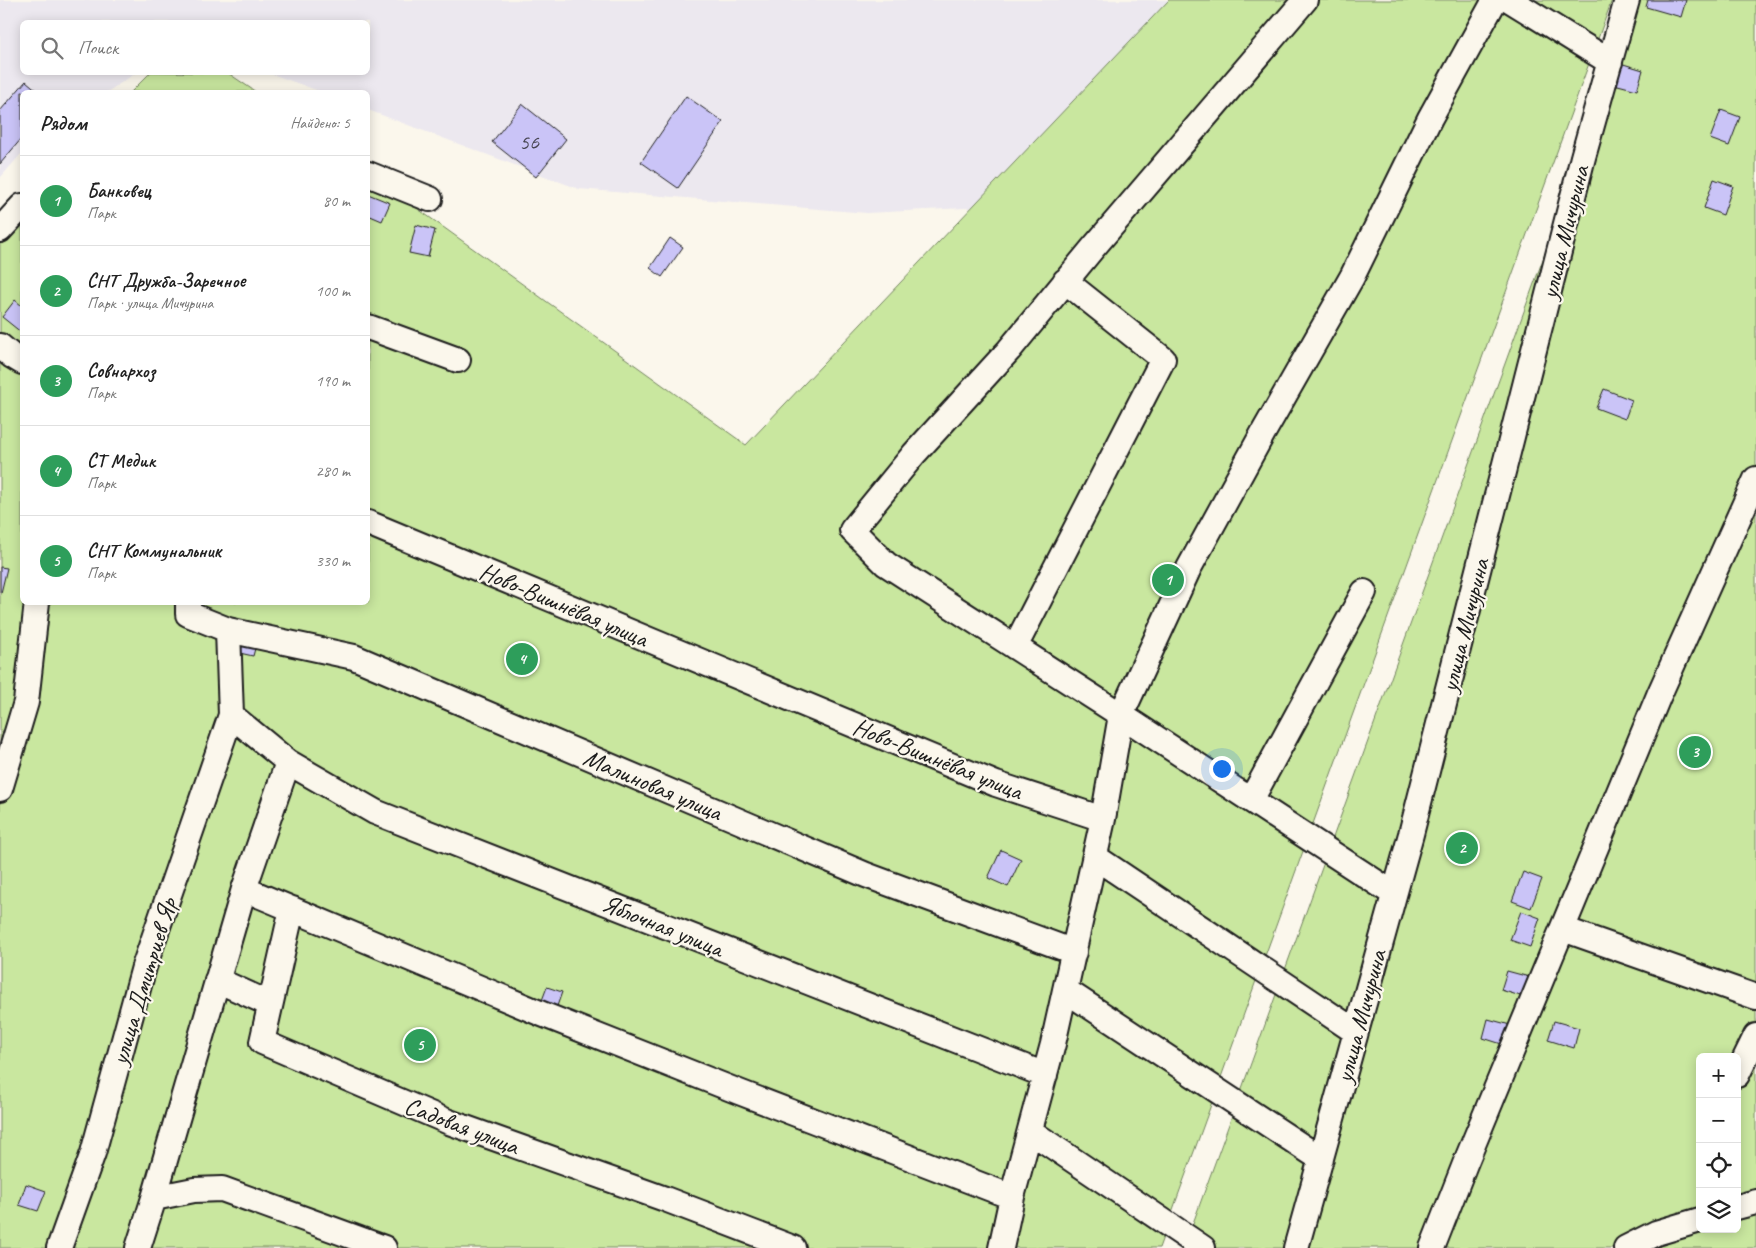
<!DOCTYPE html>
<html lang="ru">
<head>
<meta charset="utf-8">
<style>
	:root { --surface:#fff; --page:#f2f2f2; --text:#222; --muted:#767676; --line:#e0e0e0; --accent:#111827 }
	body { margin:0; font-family:Caveat,sans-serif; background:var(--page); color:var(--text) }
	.controls { position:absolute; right:15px; bottom:15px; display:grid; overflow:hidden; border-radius:8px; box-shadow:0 2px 12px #0003 }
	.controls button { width:45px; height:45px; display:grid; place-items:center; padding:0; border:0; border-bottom:1px solid var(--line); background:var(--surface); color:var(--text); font:25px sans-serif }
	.you { position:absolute; left:1221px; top:768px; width:18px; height:18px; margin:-12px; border:4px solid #fff; border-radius:50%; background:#1a73e8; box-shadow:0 0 0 8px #1a73e833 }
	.badge { display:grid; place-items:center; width:32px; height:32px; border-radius:50%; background:var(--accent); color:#fff; font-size:16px; font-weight:700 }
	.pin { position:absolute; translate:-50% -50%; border:2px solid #fff; box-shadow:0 1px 5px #0006 }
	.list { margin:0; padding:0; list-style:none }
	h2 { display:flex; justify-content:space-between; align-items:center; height:65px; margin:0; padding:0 20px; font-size:21px }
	h2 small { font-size:16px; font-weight:400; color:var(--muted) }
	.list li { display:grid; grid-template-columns:32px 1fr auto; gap:15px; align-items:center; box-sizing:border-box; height:90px; padding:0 20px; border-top:1px solid var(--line) }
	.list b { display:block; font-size:19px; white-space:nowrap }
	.list p { margin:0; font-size:16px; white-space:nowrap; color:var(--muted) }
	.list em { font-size:16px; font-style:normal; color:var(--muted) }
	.icon { flex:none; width:28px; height:28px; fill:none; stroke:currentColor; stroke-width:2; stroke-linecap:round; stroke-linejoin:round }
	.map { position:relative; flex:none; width:1756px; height:1248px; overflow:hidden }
	.search { position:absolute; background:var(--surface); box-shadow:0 2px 12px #0003; left:20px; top:20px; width:350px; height:55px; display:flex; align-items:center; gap:12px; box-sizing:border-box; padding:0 18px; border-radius:8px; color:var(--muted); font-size:19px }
	.panel { position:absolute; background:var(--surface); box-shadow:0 2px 12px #0003; left:20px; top:90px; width:350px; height:515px; border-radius:8px }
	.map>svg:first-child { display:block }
</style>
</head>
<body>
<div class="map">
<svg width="1756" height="1248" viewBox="0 0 1756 1248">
	<rect width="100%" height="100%" fill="#fbf7ec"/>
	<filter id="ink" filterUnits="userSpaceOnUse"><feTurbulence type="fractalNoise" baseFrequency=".02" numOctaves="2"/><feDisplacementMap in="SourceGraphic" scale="10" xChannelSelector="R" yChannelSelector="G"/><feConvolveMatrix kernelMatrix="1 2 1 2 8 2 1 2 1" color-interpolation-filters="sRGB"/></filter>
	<g filter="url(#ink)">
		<path fill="#ece8ef" d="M0,0H1258L1104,201L867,213L579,189L368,110V92H322L269,73L368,72V22H22V72L136,73L107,92H22V153L0,178Z"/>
		<path fill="#c9e79f" stroke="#72825e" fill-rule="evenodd" d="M1169,0H1612L1159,1248H0V223L22,200V602H368V173L746,445Z
			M1637,0H1756V1248H1184ZM1700,1057H1737V1229H1700Z
			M151,72L228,73L256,92H131Z"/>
		<path fill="#cac4f7" stroke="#1c1c1c" d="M1648,0H1686L1681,17L1646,7Z
			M1620,63L1643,70L1637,90L1614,84Z
			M26,81L39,92H22V138L0,164V111Z
			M686,96L723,122L678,188L641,162Z
			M522,104L566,139L536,177L492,142Z
			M1721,110L1740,117L1729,146L1710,139Z
			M1714,179L1733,186L1723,215L1704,208Z
			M368,194L390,203L382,221L368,215Z
			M416,225L435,230L428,257L409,253Z
			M670,238L683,247L662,277L650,268Z
			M15,300L22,306V333L2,317Z
			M1604,389L1632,400L1625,419L1596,408Z
			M0,567L7,568L1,593L0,592Z
			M240,636L257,641L253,656L235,652Z
			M1001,850L1021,859L1008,887L988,878Z
			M1523,872L1542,879L1531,908L1512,901Z
			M1521,911L1540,918L1530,947L1510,940Z
			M1507,971L1533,978L1527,998L1501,990Z
			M547,987L562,992L556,1009L541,1003Z
			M1488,1019L1514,1026L1508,1046L1483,1038Z
			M1554,1021L1579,1028L1574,1048L1548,1040Z
			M26,1184L46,1191L38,1211L19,1205Z"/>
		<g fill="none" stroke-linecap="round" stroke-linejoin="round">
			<g stroke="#1c1c1c" stroke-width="28">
				<path id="minor" d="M1305,0L1093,248L1009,350L914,454L852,530L886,564L1121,715L1394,894
					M1510,0L1610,62
					M368,174L430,199
					M0,230L22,206
					M368,327L458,360
					M0,346L12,356L22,362
					M368,523L996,784L1103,819L1053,1044L1012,1197L1001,1248
					M228,630L354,657L866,875L1074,952
					M1015,647L1163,359L1065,281
					M288,762L375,812L1045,1075
					M0,789L26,702L37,602
					M1251,800L1364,592
					M1103,819L1121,715L1189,568L1263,433L1352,277L1430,118L1495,0
					M1095,857L1356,1032
					M244,889L542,1014L739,1092L1012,1197
					M292,909L262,1042L449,1122L665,1199L793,1248
					M1563,929L1756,997
					M217,980L270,1004
					M1065,990L1321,1159
					M1737,1075L1756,1036
					M1030,1131L1203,1248
					M154,1198L244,889L288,762L231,715L228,630L188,614V602
					M1737,1207L1756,1202
					M59,1248L93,1153L144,967L231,715
					M138,1248L154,1198L194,1190L222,1189L384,1248
					M1296,1248L1411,834L1583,157L1627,0
					M1432,1248L1465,1164L1659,695L1756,479
					M1626,1248L1656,1233L1700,1220"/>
			</g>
			<use href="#minor" stroke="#fbf7ec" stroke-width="24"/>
		</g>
	</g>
	<g text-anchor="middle" stroke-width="4.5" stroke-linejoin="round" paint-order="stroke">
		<g font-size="22" fill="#484653">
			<text x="529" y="149">56</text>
		</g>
		<g font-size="25" fill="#1c1c1c" stroke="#fbf7ec">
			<text transform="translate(1564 232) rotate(-76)" y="9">улица Мичурина</text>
			<text transform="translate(564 604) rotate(23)" y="9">Ново-Вишнёвая улица</text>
			<text transform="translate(1464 625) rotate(-76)" y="9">улица Мичурина</text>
			<text transform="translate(938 758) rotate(22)" y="9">Ново-Вишнёвая улица</text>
			<text transform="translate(653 784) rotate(23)" y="9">Малиновая улица</text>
			<text transform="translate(663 925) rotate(22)" y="9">Яблочная улица</text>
			<text transform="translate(143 981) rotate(-73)" y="9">улица Дмитриев Яр</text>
			<text transform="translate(1360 1016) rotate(-75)" y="9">улица Мичурина</text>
			<text transform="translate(462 1125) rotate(21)" y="9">Садовая улица</text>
		</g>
	</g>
</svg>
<div class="controls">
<button>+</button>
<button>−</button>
<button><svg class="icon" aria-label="locate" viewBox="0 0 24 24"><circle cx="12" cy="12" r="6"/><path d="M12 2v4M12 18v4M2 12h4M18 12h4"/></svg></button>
<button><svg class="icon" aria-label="layers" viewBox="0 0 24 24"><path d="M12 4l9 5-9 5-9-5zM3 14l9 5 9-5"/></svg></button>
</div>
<div class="you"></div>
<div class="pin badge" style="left:1168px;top:580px;background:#2e9e5b">1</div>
<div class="pin badge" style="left:1462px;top:848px;background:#2e9e5b">2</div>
<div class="pin badge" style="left:1695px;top:752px;background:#2e9e5b">3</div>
<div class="pin badge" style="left:522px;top:659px;background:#2e9e5b">4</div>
<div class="pin badge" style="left:420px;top:1045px;background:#2e9e5b">5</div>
<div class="search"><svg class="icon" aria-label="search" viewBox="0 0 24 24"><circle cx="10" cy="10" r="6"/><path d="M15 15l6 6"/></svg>Поиск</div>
<section class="panel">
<h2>Рядом<small>Найдено: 5</small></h2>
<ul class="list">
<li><span class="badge" style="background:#2e9e5b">1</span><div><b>Банковец</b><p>Парк</p></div><em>80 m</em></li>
<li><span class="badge" style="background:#2e9e5b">2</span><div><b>СНТ Дружба-Заречное</b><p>Парк · улица Мичурина</p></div><em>100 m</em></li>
<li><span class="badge" style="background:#2e9e5b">3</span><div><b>Совнархоз</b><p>Парк</p></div><em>190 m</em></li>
<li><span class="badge" style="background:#2e9e5b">4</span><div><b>СТ Медик</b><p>Парк</p></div><em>280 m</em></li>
<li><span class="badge" style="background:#2e9e5b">5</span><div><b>СНТ Коммунальник</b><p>Парк</p></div><em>330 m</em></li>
</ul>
</section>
</div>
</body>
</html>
